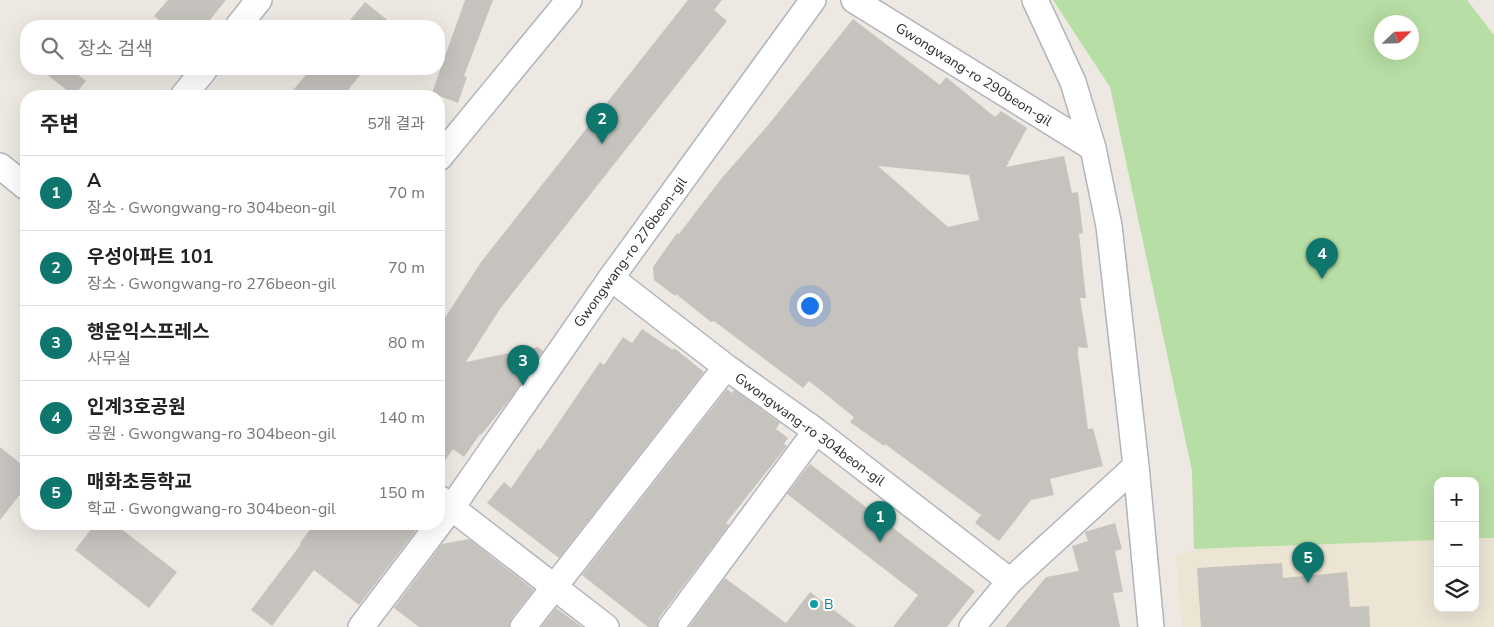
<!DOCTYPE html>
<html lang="ko">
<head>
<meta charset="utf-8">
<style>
	:root { --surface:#fff; --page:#f6f6f6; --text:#222; --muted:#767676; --line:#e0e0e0; --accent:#0f766e }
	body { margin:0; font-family:"Nunito Sans","Noto Sans KR",sans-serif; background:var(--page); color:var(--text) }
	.controls { position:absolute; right:15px; bottom:15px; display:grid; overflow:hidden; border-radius:10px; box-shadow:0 5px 20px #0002 }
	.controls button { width:45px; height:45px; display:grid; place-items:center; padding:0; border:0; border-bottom:1px solid var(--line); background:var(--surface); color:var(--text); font:25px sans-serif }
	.compass { position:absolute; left:1374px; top:15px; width:45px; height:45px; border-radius:50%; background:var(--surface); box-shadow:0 5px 20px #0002; rotate:67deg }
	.you { position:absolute; left:809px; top:305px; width:18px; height:18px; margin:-12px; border:4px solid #fff; border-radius:50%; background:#1a73e8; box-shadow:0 0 0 8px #1a73e833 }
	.badge { display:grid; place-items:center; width:32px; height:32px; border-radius:50%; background:var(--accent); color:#fff; font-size:16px; font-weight:700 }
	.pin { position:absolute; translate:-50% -41px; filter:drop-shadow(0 1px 2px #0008) }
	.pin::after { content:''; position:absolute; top:26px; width:18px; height:15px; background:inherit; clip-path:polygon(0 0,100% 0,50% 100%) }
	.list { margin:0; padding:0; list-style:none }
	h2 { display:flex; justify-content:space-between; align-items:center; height:65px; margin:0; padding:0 20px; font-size:21px }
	h2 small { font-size:16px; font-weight:400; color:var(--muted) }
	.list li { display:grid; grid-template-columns:32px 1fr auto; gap:15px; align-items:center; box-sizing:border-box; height:75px; padding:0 20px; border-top:1px solid var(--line) }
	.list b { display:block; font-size:19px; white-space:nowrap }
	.list p { margin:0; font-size:16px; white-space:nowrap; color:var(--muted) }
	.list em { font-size:16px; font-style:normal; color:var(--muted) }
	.icon { flex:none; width:28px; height:28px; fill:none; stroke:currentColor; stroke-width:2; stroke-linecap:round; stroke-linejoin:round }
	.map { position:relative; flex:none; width:1494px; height:627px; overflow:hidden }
	.search { position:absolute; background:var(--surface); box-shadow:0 5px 20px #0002; left:20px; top:20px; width:425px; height:55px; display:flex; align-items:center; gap:12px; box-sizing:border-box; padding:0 18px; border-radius:20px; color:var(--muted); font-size:19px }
	.panel { position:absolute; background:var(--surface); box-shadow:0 5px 20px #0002; left:20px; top:90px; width:425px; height:440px; border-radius:20px }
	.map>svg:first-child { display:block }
</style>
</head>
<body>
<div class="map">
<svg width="1494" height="627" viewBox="0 0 1494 627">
	<rect width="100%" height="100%" fill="#ede9e2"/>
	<path fill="#ede5d4" d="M1475,538H1494V627H1182L1176,557L1194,549L1438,540V608H1475Z"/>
	<path fill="#b7dea4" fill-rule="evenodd" d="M1053,0H1467L1494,35V538H1475V481H1438V540L1194,549L1192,471L1110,87ZM1382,22H1412V52H1382Z"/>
	<path fill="#c6c2be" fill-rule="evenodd" d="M168,0H226L205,26H166L154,16Z
		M465,0H493L464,76L467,77L458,103L432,93Z
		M688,0H722L714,10L727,21L500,309L466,362L538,347L543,351L510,399L481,435L480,434L464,457L453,449L439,469V327L481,262Z
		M365,2L395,26H345Z
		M853,19L940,85L946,77L995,117L1001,111L1027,128L1006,167L1064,156L1072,193L1078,192L1083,233L1079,234L1086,298H1080L1088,348L1078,347V354L1088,429L1093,428L1103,466L1050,479L1054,495L1031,500L999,541L975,523L981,515L885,444L884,446L850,422L854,417L809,381L803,388L714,321L711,322L676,294L675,296L654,280L653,267L677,233L679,234L721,179L769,124ZM878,166L969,175L979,220L948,227Z
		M40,69H71L86,81L74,96Z
		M311,69H365L343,96H288Z
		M642,329L673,350L674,348L704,372L559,558L487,503L504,482L511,488L538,449L540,450L600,362L604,365L623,337L632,343Z
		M727,389L732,393L734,390L780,423L776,429L788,438L784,444L787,446L726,523L729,525L659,618L657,627H648L582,575Z
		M0,447L26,468V487L0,520Z
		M810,464L975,591L947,627H893L918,595L787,494Z
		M1115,523L1122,549L1115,551L1123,592L1113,593L1120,627H1005L1046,577L1079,571L1072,546L1088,541L1085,532Z
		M95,524H115L177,572L149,608L75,550Z
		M314,524H421L359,605L314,570L272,626L251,610L301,544L300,543Z
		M469,539L534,590L512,618L509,627H419L394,608L442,544Z
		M1282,563L1283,578L1347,572L1350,607L1369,606L1370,627H1201L1197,568Z
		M725,578L786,623L810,592L856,627H689Z
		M556,608L582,627H541Z"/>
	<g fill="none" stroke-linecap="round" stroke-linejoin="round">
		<g stroke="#b2b4bc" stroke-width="28">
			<path id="street" d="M854,0L1093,148
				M1035,0L1073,82L1093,148L1109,226L1136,466L1151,627
				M238,26L259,0
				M183,96L205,69
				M439,158L569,0
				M0,166L26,187
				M611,278L726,367L816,431L1010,581
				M439,498L606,627
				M361,627L452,507L611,278L813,0
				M523,627L726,367
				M671,627L816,431
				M972,627L1010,581L1136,466"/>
		</g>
		<use href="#street" stroke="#fff" stroke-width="25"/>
	</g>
	<circle fill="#0f9aa8" stroke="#fff" stroke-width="2" cx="814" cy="604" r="5"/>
	<g text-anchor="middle" stroke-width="4" stroke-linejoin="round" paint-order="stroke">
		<g font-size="14" fill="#2e2e2e" stroke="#fff">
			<text transform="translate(974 74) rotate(32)" y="5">Gwongwang-ro 290beon-gil</text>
			<text transform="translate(630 252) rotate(-54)" y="5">Gwongwang-ro 276beon-gil</text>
			<text transform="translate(810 429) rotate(36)" y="5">Gwongwang-ro 304beon-gil</text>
		</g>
		<g font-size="14" fill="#0d838f" stroke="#fff" text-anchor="start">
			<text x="824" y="609">B</text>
		</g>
	</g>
</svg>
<div class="controls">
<button>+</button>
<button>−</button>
<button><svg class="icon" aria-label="layers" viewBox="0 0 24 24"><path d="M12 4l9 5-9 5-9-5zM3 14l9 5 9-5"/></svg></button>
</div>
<svg class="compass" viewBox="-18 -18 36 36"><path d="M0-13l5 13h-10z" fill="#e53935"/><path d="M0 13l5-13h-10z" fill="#767676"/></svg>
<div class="you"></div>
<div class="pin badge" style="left:880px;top:542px">1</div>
<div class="pin badge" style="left:602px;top:144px">2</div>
<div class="pin badge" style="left:523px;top:386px">3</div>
<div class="pin badge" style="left:1322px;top:279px">4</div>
<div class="pin badge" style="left:1308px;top:583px">5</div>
<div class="search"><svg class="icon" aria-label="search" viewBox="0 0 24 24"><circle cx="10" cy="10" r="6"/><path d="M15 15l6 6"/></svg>장소 검색</div>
<section class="panel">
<h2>주변<small>5개 결과</small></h2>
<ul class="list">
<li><span class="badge">1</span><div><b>A</b><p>장소 · Gwongwang-ro 304beon-gil</p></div><em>70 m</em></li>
<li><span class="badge">2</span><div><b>우성아파트 101</b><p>장소 · Gwongwang-ro 276beon-gil</p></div><em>70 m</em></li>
<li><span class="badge">3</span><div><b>행운익스프레스</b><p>사무실</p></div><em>80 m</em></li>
<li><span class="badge">4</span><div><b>인계3호공원</b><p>공원 · Gwongwang-ro 304beon-gil</p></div><em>140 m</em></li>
<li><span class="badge">5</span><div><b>매화초등학교</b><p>학교 · Gwongwang-ro 304beon-gil</p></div><em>150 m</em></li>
</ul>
</section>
</div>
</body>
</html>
